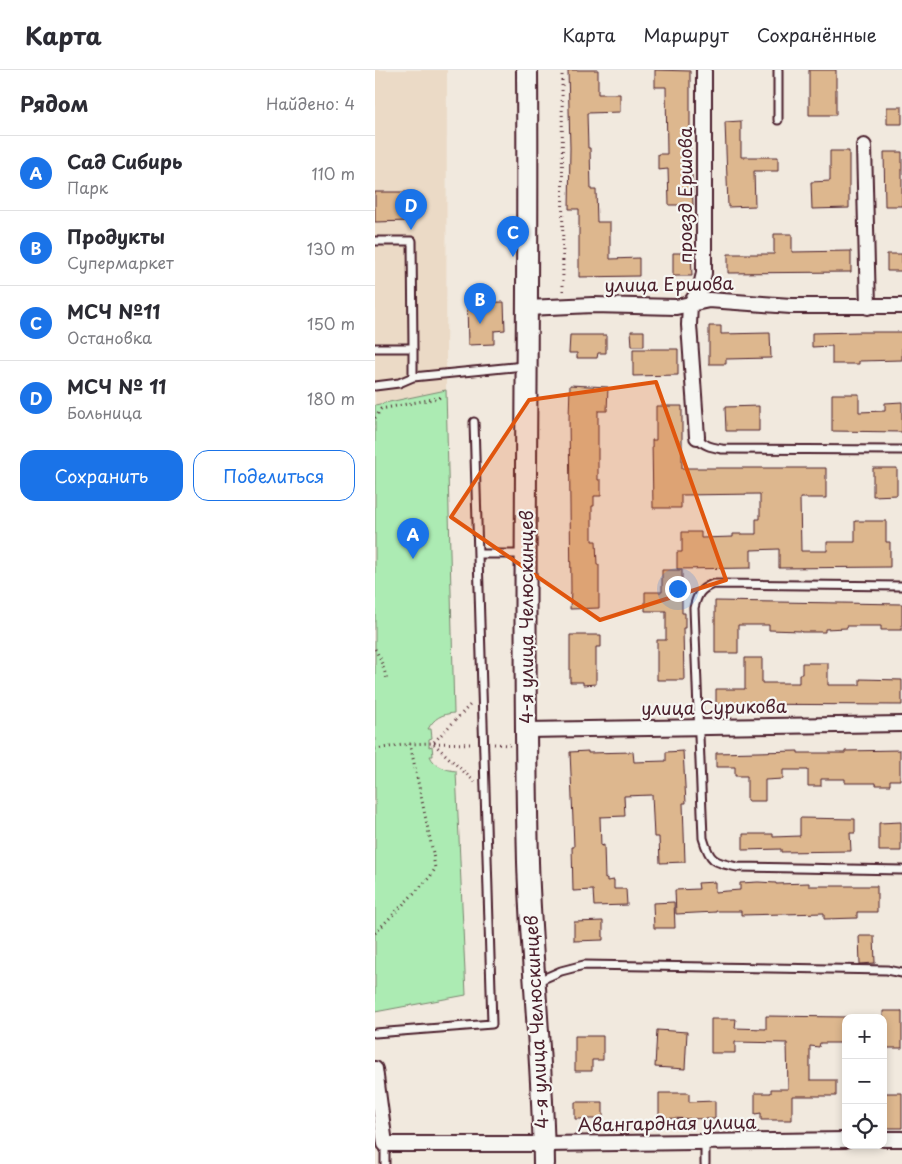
<!DOCTYPE html>
<html lang="ru">
<head>
<meta charset="utf-8">
<style>
	:root { --surface:#fff; --page:#f2f2f3; --text:#2b2b33; --muted:#7c7c81; --line:#e1e1e2; --accent:#1a73e8 }
	body { margin:0; font-family:"Playpen Sans",sans-serif; background:var(--page); color:var(--text) }
	.controls { position:absolute; right:15px; bottom:15px; display:grid; overflow:hidden; border-radius:10px; box-shadow:0 2px 8px #0003 }
	.controls button { width:45px; height:45px; display:grid; place-items:center; padding:0; border:0; border-bottom:1px solid var(--line); background:var(--surface); color:var(--text); font:25px sans-serif }
	.you { position:absolute; left:302px; top:518px; width:18px; height:18px; margin:-12px; border:4px solid #fff; border-radius:50%; background:#1a73e8; box-shadow:0 0 0 8px #1a73e833 }
	.badge { display:grid; place-items:center; width:32px; height:32px; border-radius:50%; background:var(--accent); color:#fff; font-size:16px; font-weight:700 }
	.pin { position:absolute; translate:-50% -41px; filter:drop-shadow(0 1px 2px #0008) }
	.pin::after { content:''; position:absolute; top:26px; width:18px; height:15px; background:inherit; clip-path:polygon(0 0,100% 0,50% 100%) }
	.list { margin:0; padding:0; list-style:none }
	h2 { display:flex; justify-content:space-between; align-items:center; height:65px; margin:0; padding:0 20px; font-size:21px }
	h2 small { font-size:16px; font-weight:400; color:var(--muted) }
	.list li { display:grid; grid-template-columns:32px 1fr auto; gap:15px; align-items:center; box-sizing:border-box; height:75px; padding:0 20px; border-top:1px solid var(--line) }
	.list b { display:block; font-size:19px; white-space:nowrap }
	.list p { margin:0; font-size:16px; white-space:nowrap; color:var(--muted) }
	.list em { font-size:16px; font-style:normal; color:var(--muted) }
	.actions { display:flex; gap:10px; padding:15px 20px }
	.actions a { flex:1; padding:11px 0; border:1px solid var(--accent); border-radius:15px; text-align:center; font-size:18px; color:var(--accent) }
	.actions .main { background:var(--accent); color:#fff }
	.icon { flex:none; width:28px; height:28px; fill:none; stroke:currentColor; stroke-width:2; stroke-linecap:round; stroke-linejoin:round }
	.map { position:relative; flex:none; width:527px; height:1094px; overflow:hidden }
	header { display:flex; align-items:center; gap:30px; box-sizing:border-box; height:70px; padding:0 25px; background:var(--surface); border-bottom:1px solid var(--line) }
	header strong { font-size:24px }
	nav { display:flex; gap:28px; margin-inline-start:auto; font-size:18px }
	main { display:flex }
	aside { flex:1; background:var(--surface) }
	.map>svg:first-child { display:block }
</style>
</head>
<body>
<header>
<strong>Карта</strong>
<nav><a>Карта</a><a>Маршрут</a><a>Сохранённые</a></nav>
</header>
<main>
<aside>
<h2>Рядом<small>Найдено: 4</small></h2>
<ul class="list">
<li><span class="badge">A</span><div><b>Сад Сибирь</b><p>Парк</p></div><em>110 m</em></li>
<li><span class="badge">B</span><div><b>Продукты</b><p>Супермаркет</p></div><em>130 m</em></li>
<li><span class="badge">C</span><div><b>МСЧ №11</b><p>Остановка</p></div><em>150 m</em></li>
<li><span class="badge">D</span><div><b>МСЧ № 11</b><p>Больница</p></div><em>180 m</em></li>
</ul>
<div class="actions"><a class="main">Сохранить</a><a>Поделиться</a></div>
</aside>
<div class="map">
<svg width="527" height="1094" viewBox="0 0 527 1094">
	<rect width="100%" height="100%" fill="#f1e9de"/>
	<filter id="ink" filterUnits="userSpaceOnUse"><feTurbulence type="fractalNoise" baseFrequency=".02" numOctaves="2"/><feDisplacementMap in="SourceGraphic" scale="10" xChannelSelector="R" yChannelSelector="G"/><feConvolveMatrix kernelMatrix="1 2 1 2 8 2 1 2 1" color-interpolation-filters="sRGB"/></filter>
	<g filter="url(#ink)">
		<path fill="#ebdac6" d="M0,0H72L71,320L0,335Z"/>
		<path fill="#acebb3" stroke="#7b856f" d="M71,320L79,643C67,644 59,648 53,659H56L57,668L54,669V677L57,676L58,686H55C59,696 71,700 81,701L91,925L0,942V335Z"/>
		<path fill="#ddb78e" stroke="#4a1f2b" d="M193,0H223V24H245V42L212,43L213,78H215L216,120H221L222,152H235V189L264,188V206L204,207V139H194L195,78Z
			M280,0L315,1V105H317L318,135H294L293,99L283,100V84H292L291,17H280Z
			M434,0H461V45H434Z
			M512,37H527V54H512Z
			M366,51V87H403V101H379L380,136L353,137L350,52Z
			M455,81H474V138L437,139L436,112L455,111Z
			M509,82H527V136H510Z
			M0,122H34V151L0,152Z
			M399,164H417V182L476,181V202L353,203V184H399Z
			M298,183H316L317,206H298Z
			M512,184H527V201H512Z
			M129,232L130,260L119,261V274L93,275L92,233Z
			M334,256H346V264L395,263L396,288L351,289V294H334Z
			M256,261H269V276H257Z
			M484,262H527V290L484,291V294H457V276L437,277V263Z
			M195,265H231V283H223L222,288H202V283H194Z
			M258,279H303V305L258,306Z
			M195,315L233,317L232,341H223V410H226V426H219V436H217V471H221L222,495H224V538L195,539L196,520L194,348Z
			M457,324H484V342L510,341V333L527,332V362L457,361Z
			M281,336H307V398H451V428H425L426,481H452V472H480V451H511V472H515V497L404,498V479L376,480V498L302,499V482H307V462H326V468L358,467V464H381V449H385V424L306,425V438H278L277,370H281Z
			M384,336V361H351L350,337Z
			M498,398H522V425L498,426Z
			M287,500H307V543H310V558H308L309,610H282V570H291V541H270V522H287Z
			M340,531L527,534V560H506V556H472V558L450,559V562H426V561L394,560V555H363V583H340Z
			M195,565H226V577H221V614L208,615V612H195Z
			M370,588H387V613H424V604H427V593H453V615H485V609L527,610V635L341,634V619H370Z
			M525,680V710H515V715H501V713H470V709H446V716H433V700H408V709L390,710V731H372V706H360V697H341V683L423,681V683H470V681Z
			M213,681V683L258,682L259,692L291,691V682L308,681L311,733H308L310,792L285,793L284,767H279L277,725L249,726L250,746L225,747L226,776L229,775L230,809L232,808V811L239,810V819H251L252,835L219,836L218,820L198,821L197,777H199L198,750L195,682Z
			M425,748L480,749V763H475L476,781L406,782V779L368,780V764H398V767L425,766Z
			M526,752V781H504V753Z
			M340,812V822L365,820V813L383,812L401,813V814L434,813V816H502V842H482V848L449,849V843L366,845V841H341V842L301,844L300,820L324,819L323,813Z
			M299,832L300,858H279L278,833Z
			M228,851V870L199,871V852Z
			M484,866H499L500,893L485,894Z
			M508,941H527V978H508Z
			M391,946L471,947V973H445L444,977L435,976V1010H461V1026H417V1050H386V1043L380,1044V1023H396V1019H413L412,973L360,972V983H336V949H361L360,958L391,959Z
			M282,960L312,962L310,999L280,997Z
			M200,966H228V990H217V1001H200Z
			M284,1023H314V1032L340,1031V1049L284,1048Z
			M508,1023H527V1058H508Z
			M200,1032H228V1049H200Z"/>
		<g fill="none" stroke-linecap="round" stroke-linejoin="round">
			<g stroke="#4a1f2b" stroke-width="11">
				<path id="lane" d="M403,50V0
					M0,171H37L38,278
					M0,278H38V307
					M0,316L24,313L38,307L149,296
					M322,367C329,376 336,377 347,379L527,380
					M103,484H149
					M527,516L338,514C325,519 322,525 319,538L328,768C335,792 339,792 362,797L527,800
					M161,912L186,901L209,895L512,900L527,903
					M0,963L117,954L99,352
					M330,1071V1094
					M10,1074V1094"/>
			</g>
			<g stroke="#4a1f2b" stroke-width="18">
				<path id="street" d="M489,76L493,237
					M152,238L218,235L301,237L334,230L416,236H527
					M322,367L314,255L315,234L325,220L329,203V0
					M152,660L527,654
					M0,999L10,1074H169L471,1070
					M508,1069H527"/>
			</g>
			<g stroke="#4a1f2b" stroke-width="24">
				<path id="secondary" d="M152,0C154,264 147,528 153,792C156,893 168,993 169,1094"/>
			</g>
			<path stroke="#4a1f2b" stroke-width="3" stroke-dasharray="1 4" stroke-linecap="butt" d="M187,0L188,222
				M0,348L6,339L68,327
				M0,579L5,588L12,609
				M59,673L98,674
				M59,674L100,712
				M119,674L135,675
				M0,679L35,674L58,673L96,634
				M0,863L55,807L60,799L58,783L35,674"/>
			<use href="#lane" stroke="#f6f6f2" stroke-width="7"/>
			<use href="#street" stroke="#f6f6f2" stroke-width="14"/>
			<use href="#secondary" stroke="#f6f6f2" stroke-width="20"/>
		</g>
	</g>
	<path fill="#e0560e" fill-opacity="0.2" stroke="#e0560e" stroke-width="4" stroke-linejoin="round" d="M281,312L351,510L225,550L76,447L154,330Z"/>
	<g text-anchor="middle" stroke-width="4.5" stroke-linejoin="round" paint-order="stroke">
		<g font-size="18" fill="#4a1f2b" stroke="#f6f6f2">
			<text transform="translate(311 125) rotate(-90)" y="6">проезд Ершова</text>
			<text transform="translate(294 215) rotate(-1)" y="6">улица Ершова</text>
			<text transform="translate(152 547) rotate(-90)" y="6">4-я улица Челюскинцев</text>
			<text transform="translate(339 638) rotate(-1)" y="6">улица Сурикова</text>
			<text transform="translate(162 952) rotate(-93)" y="6">4-я улица Челюскинцев</text>
			<text transform="translate(292 1054) rotate(-1)" y="6">Авангардная улица</text>
		</g>
	</g>
</svg>
<div class="controls">
<button>+</button>
<button>−</button>
<button><svg class="icon" aria-label="locate" viewBox="0 0 24 24"><circle cx="12" cy="12" r="6"/><path d="M12 2v4M12 18v4M2 12h4M18 12h4"/></svg></button>
</div>
<div class="you"></div>
<div class="pin badge" style="left:38px;top:489px">A</div>
<div class="pin badge" style="left:105px;top:254px">B</div>
<div class="pin badge" style="left:138px;top:187px">C</div>
<div class="pin badge" style="left:36px;top:160px">D</div>
</div>
</main>
</body>
</html>
